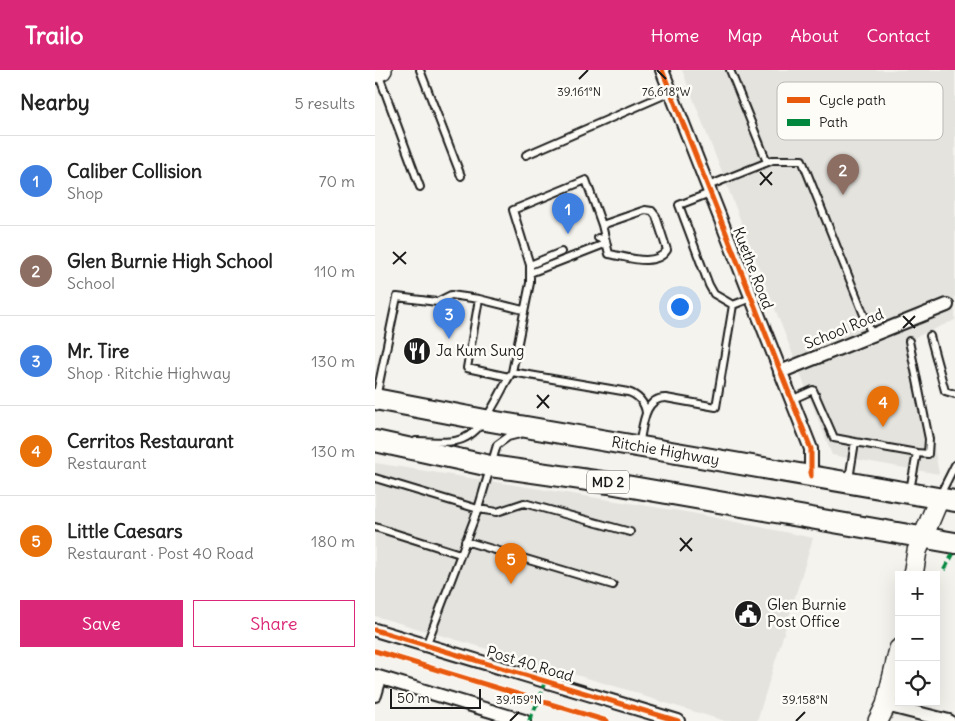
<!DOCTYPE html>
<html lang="en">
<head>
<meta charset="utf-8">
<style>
	:root { --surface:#fff; --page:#f6f6f6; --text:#222; --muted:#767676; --line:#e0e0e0; --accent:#db2777 }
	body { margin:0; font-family:Delius,sans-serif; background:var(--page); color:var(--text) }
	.controls { position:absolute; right:15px; bottom:15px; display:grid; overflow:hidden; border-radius:0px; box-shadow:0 5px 20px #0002 }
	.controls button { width:45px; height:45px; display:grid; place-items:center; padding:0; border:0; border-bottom:1px solid var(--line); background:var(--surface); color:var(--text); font:25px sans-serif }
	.scale { position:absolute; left:15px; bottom:12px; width:91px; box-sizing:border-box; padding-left:5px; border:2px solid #1c1c1c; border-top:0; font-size:14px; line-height:18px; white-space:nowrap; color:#1c1c1c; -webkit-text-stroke:4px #fdfcf7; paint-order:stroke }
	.you { position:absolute; left:304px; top:236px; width:18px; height:18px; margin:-12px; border:4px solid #fff; border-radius:50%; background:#1a73e8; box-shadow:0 0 0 8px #1a73e833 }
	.badge { display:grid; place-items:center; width:32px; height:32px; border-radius:50%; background:var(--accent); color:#fff; font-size:16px; font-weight:700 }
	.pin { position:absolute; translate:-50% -41px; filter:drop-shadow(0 1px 2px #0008) }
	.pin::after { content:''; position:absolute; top:26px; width:18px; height:15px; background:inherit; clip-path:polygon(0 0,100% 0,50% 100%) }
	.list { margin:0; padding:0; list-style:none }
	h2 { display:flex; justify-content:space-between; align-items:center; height:65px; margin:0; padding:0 20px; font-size:21px }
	h2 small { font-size:16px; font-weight:400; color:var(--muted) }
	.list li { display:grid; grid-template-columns:32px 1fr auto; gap:15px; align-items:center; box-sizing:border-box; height:90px; padding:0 20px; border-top:1px solid var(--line) }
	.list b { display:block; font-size:19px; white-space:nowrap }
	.list p { margin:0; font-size:16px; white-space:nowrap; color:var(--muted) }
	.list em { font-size:16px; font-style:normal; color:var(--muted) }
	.actions { display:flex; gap:10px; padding:15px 20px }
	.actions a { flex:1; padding:11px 0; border:1px solid var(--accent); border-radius:0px; text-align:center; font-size:18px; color:var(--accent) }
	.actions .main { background:var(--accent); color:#fff }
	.icon { flex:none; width:28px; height:28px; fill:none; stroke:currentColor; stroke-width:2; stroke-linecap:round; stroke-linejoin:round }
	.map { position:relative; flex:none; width:580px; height:651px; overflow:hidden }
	header { display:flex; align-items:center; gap:30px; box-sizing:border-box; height:70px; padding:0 25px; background:var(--accent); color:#fff }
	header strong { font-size:24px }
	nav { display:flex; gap:28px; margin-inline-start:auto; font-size:18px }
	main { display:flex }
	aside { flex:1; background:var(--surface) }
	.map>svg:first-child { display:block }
</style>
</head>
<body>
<header>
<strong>Trailo</strong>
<nav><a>Home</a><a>Map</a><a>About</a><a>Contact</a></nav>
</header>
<main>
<aside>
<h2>Nearby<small>5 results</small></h2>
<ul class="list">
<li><span class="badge" style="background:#3f7fe0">1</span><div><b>Caliber Collision</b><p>Shop</p></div><em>70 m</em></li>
<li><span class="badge" style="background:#8d6e63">2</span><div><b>Glen Burnie High School</b><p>School</p></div><em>110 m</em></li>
<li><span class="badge" style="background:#3f7fe0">3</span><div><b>Mr. Tire</b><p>Shop · Ritchie Highway</p></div><em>130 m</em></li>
<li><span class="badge" style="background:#e8710a">4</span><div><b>Cerritos Restaurant</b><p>Restaurant</p></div><em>130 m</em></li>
<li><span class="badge" style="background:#e8710a">5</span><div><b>Little Caesars</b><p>Restaurant · Post 40 Road</p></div><em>180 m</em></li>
</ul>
<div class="actions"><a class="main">Save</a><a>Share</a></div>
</aside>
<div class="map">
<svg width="580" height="651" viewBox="0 0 580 651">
	<rect width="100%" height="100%" fill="#f4f3ee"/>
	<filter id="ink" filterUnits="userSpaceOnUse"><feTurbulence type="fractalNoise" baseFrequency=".02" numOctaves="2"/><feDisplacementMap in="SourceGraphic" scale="10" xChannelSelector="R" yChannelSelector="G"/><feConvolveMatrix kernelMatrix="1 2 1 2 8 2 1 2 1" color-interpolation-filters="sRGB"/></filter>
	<g filter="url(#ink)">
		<path fill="#e4e3de" d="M307,0H580V250L539,268L564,404L457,385Z
			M0,393L317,443L438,468L382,651H350L268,626L263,623L0,546Z"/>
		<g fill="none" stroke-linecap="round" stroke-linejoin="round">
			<g stroke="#1c1c1c" stroke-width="10">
				<path id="lane" d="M45,0L86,106
					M355,0L392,92
					M3,3L45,117
					M151,85L296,22
					M333,116L398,90H427L497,265
					M335,123L304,135L334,215L339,224L358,235
					M155,195L186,182
					M155,203L227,175L231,171L223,168
					M555,266L570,321L580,324
					M534,271L554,369L553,384L542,383
					M137,302L155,213V195L138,140L211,110L227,155L270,140L277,141L281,146L292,180C280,198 252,187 234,184L227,155
					M134,307L92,298L104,229L148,240
					M1,328L22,227L62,232L76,225L104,229
					M416,330L438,320L459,368L480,372L474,409
					M41,371C54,371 68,373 80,371C109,367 123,324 137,302L253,322C263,325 270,333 271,343
					M480,372L542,383L535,420
					M264,375C268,359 268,327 291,328L341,337L358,235L376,228
					M0,408L103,439L122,442L149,433L255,462
					M565,425L580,395
					M0,457L85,484
					M90,471L238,515
					M51,576L103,439L122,375L133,367L145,364"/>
			</g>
			<g stroke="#1c1c1c" stroke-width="16">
				<path id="street" d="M287,0L436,379V406
					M405,302L572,235
					M0,560L303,651
					M0,606L149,651
					M0,625L5,608
					M511,635L574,651"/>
			</g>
			<g stroke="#1c1c1c" stroke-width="22">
				<path id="secondary" d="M0,3L7,0
					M538,505L542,481L564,429
					M503,651L511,635L524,579"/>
			</g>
			<g stroke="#1c1c1c" stroke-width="24">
				<g id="primary">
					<path id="s1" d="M0,329L110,350L580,431"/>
					<path d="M0,371L115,396L234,413L580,473"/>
				</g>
			</g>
			<use href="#lane" stroke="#fdfcf7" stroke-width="6"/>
			<use href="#street" stroke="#fdfcf7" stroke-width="12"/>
			<use href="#secondary" stroke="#fdfcf7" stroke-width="19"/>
			<use href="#primary" stroke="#fdfcf7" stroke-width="20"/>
			<path stroke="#00873e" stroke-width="4" stroke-dasharray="8 4" stroke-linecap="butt" d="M569,500L578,484
				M154,651L164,630L170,611"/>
			<g stroke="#fdfcf7" stroke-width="8">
				<path id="cycleway" d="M287,0L436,379V406
					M0,560L303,651
					M0,581L232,651"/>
			</g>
			<use href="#cycleway" stroke="#e8590c" stroke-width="5"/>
		</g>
	</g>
	<path fill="none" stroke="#1c1c1c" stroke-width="2" d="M282,0L291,9M204,9L213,0M385,102L397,115M385,115L397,102M18,182L31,194M18,194L31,182M528,246L540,258M528,258L540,246M162,325L174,338M162,338L174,325M305,468L317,481M305,481L317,468M135,651L144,642M421,651L430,642"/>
	<defs>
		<g id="restaurant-disc" transform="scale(1.4375)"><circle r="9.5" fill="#1c1c1c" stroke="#fdfcf7"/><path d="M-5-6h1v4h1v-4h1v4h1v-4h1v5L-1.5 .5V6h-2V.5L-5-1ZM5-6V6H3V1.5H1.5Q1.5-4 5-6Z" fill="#fff"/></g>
		<g id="civic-disc" transform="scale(1.4375)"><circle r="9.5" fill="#1c1c1c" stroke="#fdfcf7"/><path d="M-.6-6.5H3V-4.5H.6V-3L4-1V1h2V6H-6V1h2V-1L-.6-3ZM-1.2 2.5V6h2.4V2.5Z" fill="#fff"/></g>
	</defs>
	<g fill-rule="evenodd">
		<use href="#restaurant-disc" x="42" y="281"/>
		<use href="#civic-disc" x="373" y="544"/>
	</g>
	<g text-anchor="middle" stroke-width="5" stroke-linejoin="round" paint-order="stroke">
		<rect fill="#fdfcf7" stroke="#605f5e" stroke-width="1" x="212" y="400.5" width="42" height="23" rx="4"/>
		<g font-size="14" font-weight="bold" fill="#1c1c1c">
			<text x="233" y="417">MD 2</text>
		</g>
		<g font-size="15" fill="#1c1c1c" stroke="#fdfcf7">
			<text transform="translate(378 198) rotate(69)" y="5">Kuethe Road</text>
			<text transform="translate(469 259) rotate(-22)" y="5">School Road</text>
			<text dy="5" stroke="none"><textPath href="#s1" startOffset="295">Ritchie Highway</textPath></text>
			<text transform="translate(155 594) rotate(17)" y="5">Post 40 Road</text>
		</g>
		<g font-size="15" fill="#1c1c1c" stroke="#fdfcf7" text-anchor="start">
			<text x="61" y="286">Ja Kum Sung</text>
			<text x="392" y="540">Glen Burnie<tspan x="392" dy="17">Post Office</tspan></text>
		</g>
	</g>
	<rect x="402" y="12" width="166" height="58" rx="8" fill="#fdfcf7" stroke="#bab9b5" stroke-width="1"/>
	<rect x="412" y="27" width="23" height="6" fill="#e8590c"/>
	<rect x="412" y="49" width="23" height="7" fill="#00873e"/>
	<g font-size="14" fill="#1c1c1c">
		<text x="444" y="35">Cycle path</text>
		<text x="444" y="57">Path</text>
	</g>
	<g font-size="12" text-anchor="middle" fill="#1c1c1c" stroke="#fdfcf7" stroke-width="5" stroke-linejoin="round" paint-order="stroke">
		<text x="204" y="26">39.161°N</text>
		<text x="291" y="26">76.618°W</text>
		<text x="144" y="634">39.159°N</text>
		<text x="430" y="634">39.158°N</text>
	</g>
</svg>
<div class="controls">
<button>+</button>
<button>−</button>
<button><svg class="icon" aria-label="locate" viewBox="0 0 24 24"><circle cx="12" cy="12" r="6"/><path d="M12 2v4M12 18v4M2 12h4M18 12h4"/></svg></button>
</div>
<div class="scale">50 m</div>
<div class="you"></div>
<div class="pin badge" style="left:193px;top:164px;background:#3f7fe0">1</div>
<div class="pin badge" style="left:468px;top:125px;background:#8d6e63">2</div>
<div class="pin badge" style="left:74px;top:269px;background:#3f7fe0">3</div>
<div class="pin badge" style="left:508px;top:357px;background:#e8710a">4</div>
<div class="pin badge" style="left:136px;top:514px;background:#e8710a">5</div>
</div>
</main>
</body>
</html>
